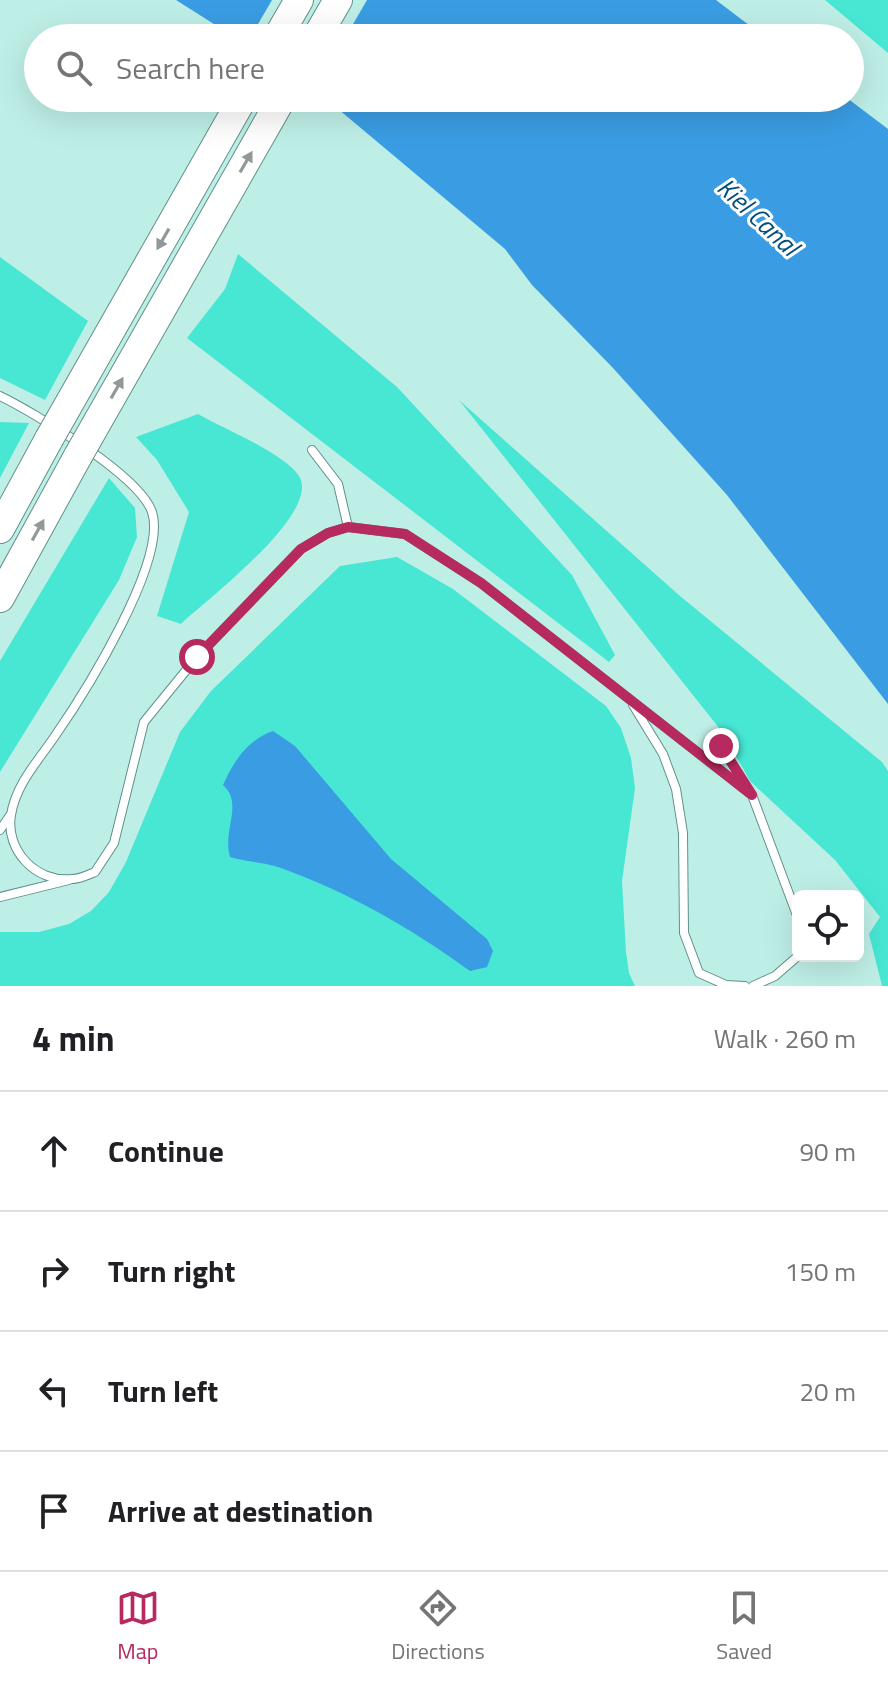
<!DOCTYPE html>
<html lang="en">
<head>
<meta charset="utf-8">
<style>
	:root { --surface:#fff; --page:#f6f6f6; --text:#202124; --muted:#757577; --line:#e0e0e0; --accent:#b72a5f }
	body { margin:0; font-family:"Titillium Web",sans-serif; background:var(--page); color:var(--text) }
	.controls { position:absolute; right:24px; bottom:24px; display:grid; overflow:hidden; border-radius:12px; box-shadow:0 8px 32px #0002 }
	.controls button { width:72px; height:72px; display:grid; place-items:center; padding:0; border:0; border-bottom:2px solid var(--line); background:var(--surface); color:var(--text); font:40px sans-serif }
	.stop { position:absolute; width:24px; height:24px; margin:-18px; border:6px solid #b72a5f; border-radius:50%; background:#fff }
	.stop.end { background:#b72a5f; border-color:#fff; box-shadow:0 2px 8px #0008 }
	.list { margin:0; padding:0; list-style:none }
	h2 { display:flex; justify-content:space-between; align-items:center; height:104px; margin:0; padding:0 32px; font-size:34px }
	h2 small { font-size:26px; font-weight:400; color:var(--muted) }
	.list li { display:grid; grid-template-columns:52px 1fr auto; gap:24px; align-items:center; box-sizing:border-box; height:120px; padding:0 32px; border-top:2px solid var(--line) }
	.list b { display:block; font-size:30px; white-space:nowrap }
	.list em { font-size:26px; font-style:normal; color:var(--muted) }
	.icon { flex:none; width:44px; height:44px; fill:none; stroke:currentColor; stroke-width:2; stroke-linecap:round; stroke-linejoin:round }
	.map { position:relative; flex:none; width:888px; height:986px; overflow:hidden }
	.search { position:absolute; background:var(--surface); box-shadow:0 8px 32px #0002; left:24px; right:24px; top:24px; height:88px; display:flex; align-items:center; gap:20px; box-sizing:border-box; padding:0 28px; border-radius:44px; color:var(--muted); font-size:30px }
	.sheet { height:584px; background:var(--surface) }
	nav { display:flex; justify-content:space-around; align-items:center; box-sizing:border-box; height:112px; border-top:2px solid var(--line); background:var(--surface); font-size:22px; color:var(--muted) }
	nav a { display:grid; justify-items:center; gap:4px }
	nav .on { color:var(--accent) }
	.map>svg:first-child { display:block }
</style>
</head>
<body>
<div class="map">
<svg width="888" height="986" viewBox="0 0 888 986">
	<rect width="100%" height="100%" fill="#beefe7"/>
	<path fill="#47e7d4" d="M825,0H888V53Z
		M238,254L397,387L572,575L615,655L609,662L187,338L225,289Z
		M0,257L88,321L45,400L0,378Z
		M459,400L680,596L882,762L888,771V986H882L869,934L880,917L835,860L750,781L723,733Z
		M198,414C224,429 284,453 299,476C322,513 206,600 181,624L157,616L189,512L157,460L136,437Z
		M0,422L29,423L0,478Z
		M109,478L135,508L137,537L119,580L0,772V661Z
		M397,557L453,589L606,706L621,728L631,758L635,788L622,881L626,952L629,973L635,986H0V932H39L69,924L91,911L109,892L126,862L180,732L211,691L340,566Z"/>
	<path fill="#3a9de3" d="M176,0H716L766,38H236Z
		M325,98H847L888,129V704L727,495L613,368L532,285L505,249Z
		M273,731L295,746L391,859L487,939L493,951L487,967L470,971C412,929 347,891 278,867C263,862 246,862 230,857C222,830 244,804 223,785C234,761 247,740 273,731Z"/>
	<path fill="#beefe7" d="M272,0H367L345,38H250Z"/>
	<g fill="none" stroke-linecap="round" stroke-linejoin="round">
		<g stroke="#619089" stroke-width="10">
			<path id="lane" d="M0,396C35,413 140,476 152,512C168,561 84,694 55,736C38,761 16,784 11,815C5,850 36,883 72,879C80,879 88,875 95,872L114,843L144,722L197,657L301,549L328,533L348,527L405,534L481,583L752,795
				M312,450L338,484L348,527
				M633,705L663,754L676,789L683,833L684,933L699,973L726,985L745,986
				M721,746L752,795L798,918
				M0,830L11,814
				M0,897L69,880
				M753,986L775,976L798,956"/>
		</g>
		<g stroke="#619089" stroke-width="30">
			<path id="highway" d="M277,38L299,0
				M316,38L338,0
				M0,529L49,439
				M0,598L78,456"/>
		</g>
		<use href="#lane" stroke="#fff" stroke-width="8"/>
		<use href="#highway" stroke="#fff" stroke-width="28"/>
		<g stroke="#619089" stroke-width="30" stroke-linecap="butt">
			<path id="highway-bridge" d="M49,439L243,98
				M78,456L282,98"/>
		</g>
		<use href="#highway-bridge" stroke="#fff" stroke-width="28"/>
	</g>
	<defs><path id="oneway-solid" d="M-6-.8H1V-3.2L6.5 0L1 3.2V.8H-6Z" transform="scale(2)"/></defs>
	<g fill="#909998">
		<use href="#oneway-solid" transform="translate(246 162) rotate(-60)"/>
		<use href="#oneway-solid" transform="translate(163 239) rotate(120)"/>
		<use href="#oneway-solid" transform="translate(117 388) rotate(-60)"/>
		<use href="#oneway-solid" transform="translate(38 530) rotate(-61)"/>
	</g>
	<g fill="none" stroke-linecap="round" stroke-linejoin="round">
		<path stroke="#b72a5f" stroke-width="10" d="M197,657L301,549L328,533L348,527L405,534L481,583L752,795L721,746"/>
	</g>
	<g text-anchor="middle" stroke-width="6" stroke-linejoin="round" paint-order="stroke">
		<g font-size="26" font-style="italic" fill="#004e7c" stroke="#fff">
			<text transform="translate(758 217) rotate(43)" y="9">Kiel Canal</text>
		</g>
	</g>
</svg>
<div class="controls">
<button><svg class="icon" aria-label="locate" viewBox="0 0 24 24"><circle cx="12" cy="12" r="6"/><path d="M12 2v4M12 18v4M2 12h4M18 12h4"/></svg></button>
</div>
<div class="stop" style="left:197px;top:657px"></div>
<div class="stop end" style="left:721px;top:746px"></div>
<div class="search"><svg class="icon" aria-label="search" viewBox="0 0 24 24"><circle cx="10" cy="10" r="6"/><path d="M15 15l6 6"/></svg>Search here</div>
</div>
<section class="sheet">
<h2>4 min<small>Walk · 260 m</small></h2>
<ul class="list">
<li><svg class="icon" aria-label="ahead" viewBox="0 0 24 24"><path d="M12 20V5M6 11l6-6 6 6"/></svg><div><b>Continue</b></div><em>90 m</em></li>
<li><svg class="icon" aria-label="right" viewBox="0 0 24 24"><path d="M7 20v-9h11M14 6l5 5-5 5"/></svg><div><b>Turn right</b></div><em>150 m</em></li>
<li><svg class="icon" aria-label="left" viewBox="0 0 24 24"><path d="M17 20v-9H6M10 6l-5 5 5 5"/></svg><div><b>Turn left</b></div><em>20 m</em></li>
<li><svg class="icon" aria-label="arrive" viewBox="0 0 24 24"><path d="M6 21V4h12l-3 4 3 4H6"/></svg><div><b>Arrive at destination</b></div></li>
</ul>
</section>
<nav>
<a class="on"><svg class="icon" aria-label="map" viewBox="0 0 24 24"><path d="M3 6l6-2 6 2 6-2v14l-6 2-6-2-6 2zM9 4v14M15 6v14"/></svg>Map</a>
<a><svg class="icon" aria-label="directions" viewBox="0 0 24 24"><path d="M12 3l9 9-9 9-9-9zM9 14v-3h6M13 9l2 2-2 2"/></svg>Directions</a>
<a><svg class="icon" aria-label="saved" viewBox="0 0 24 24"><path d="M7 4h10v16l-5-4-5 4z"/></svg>Saved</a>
</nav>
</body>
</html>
